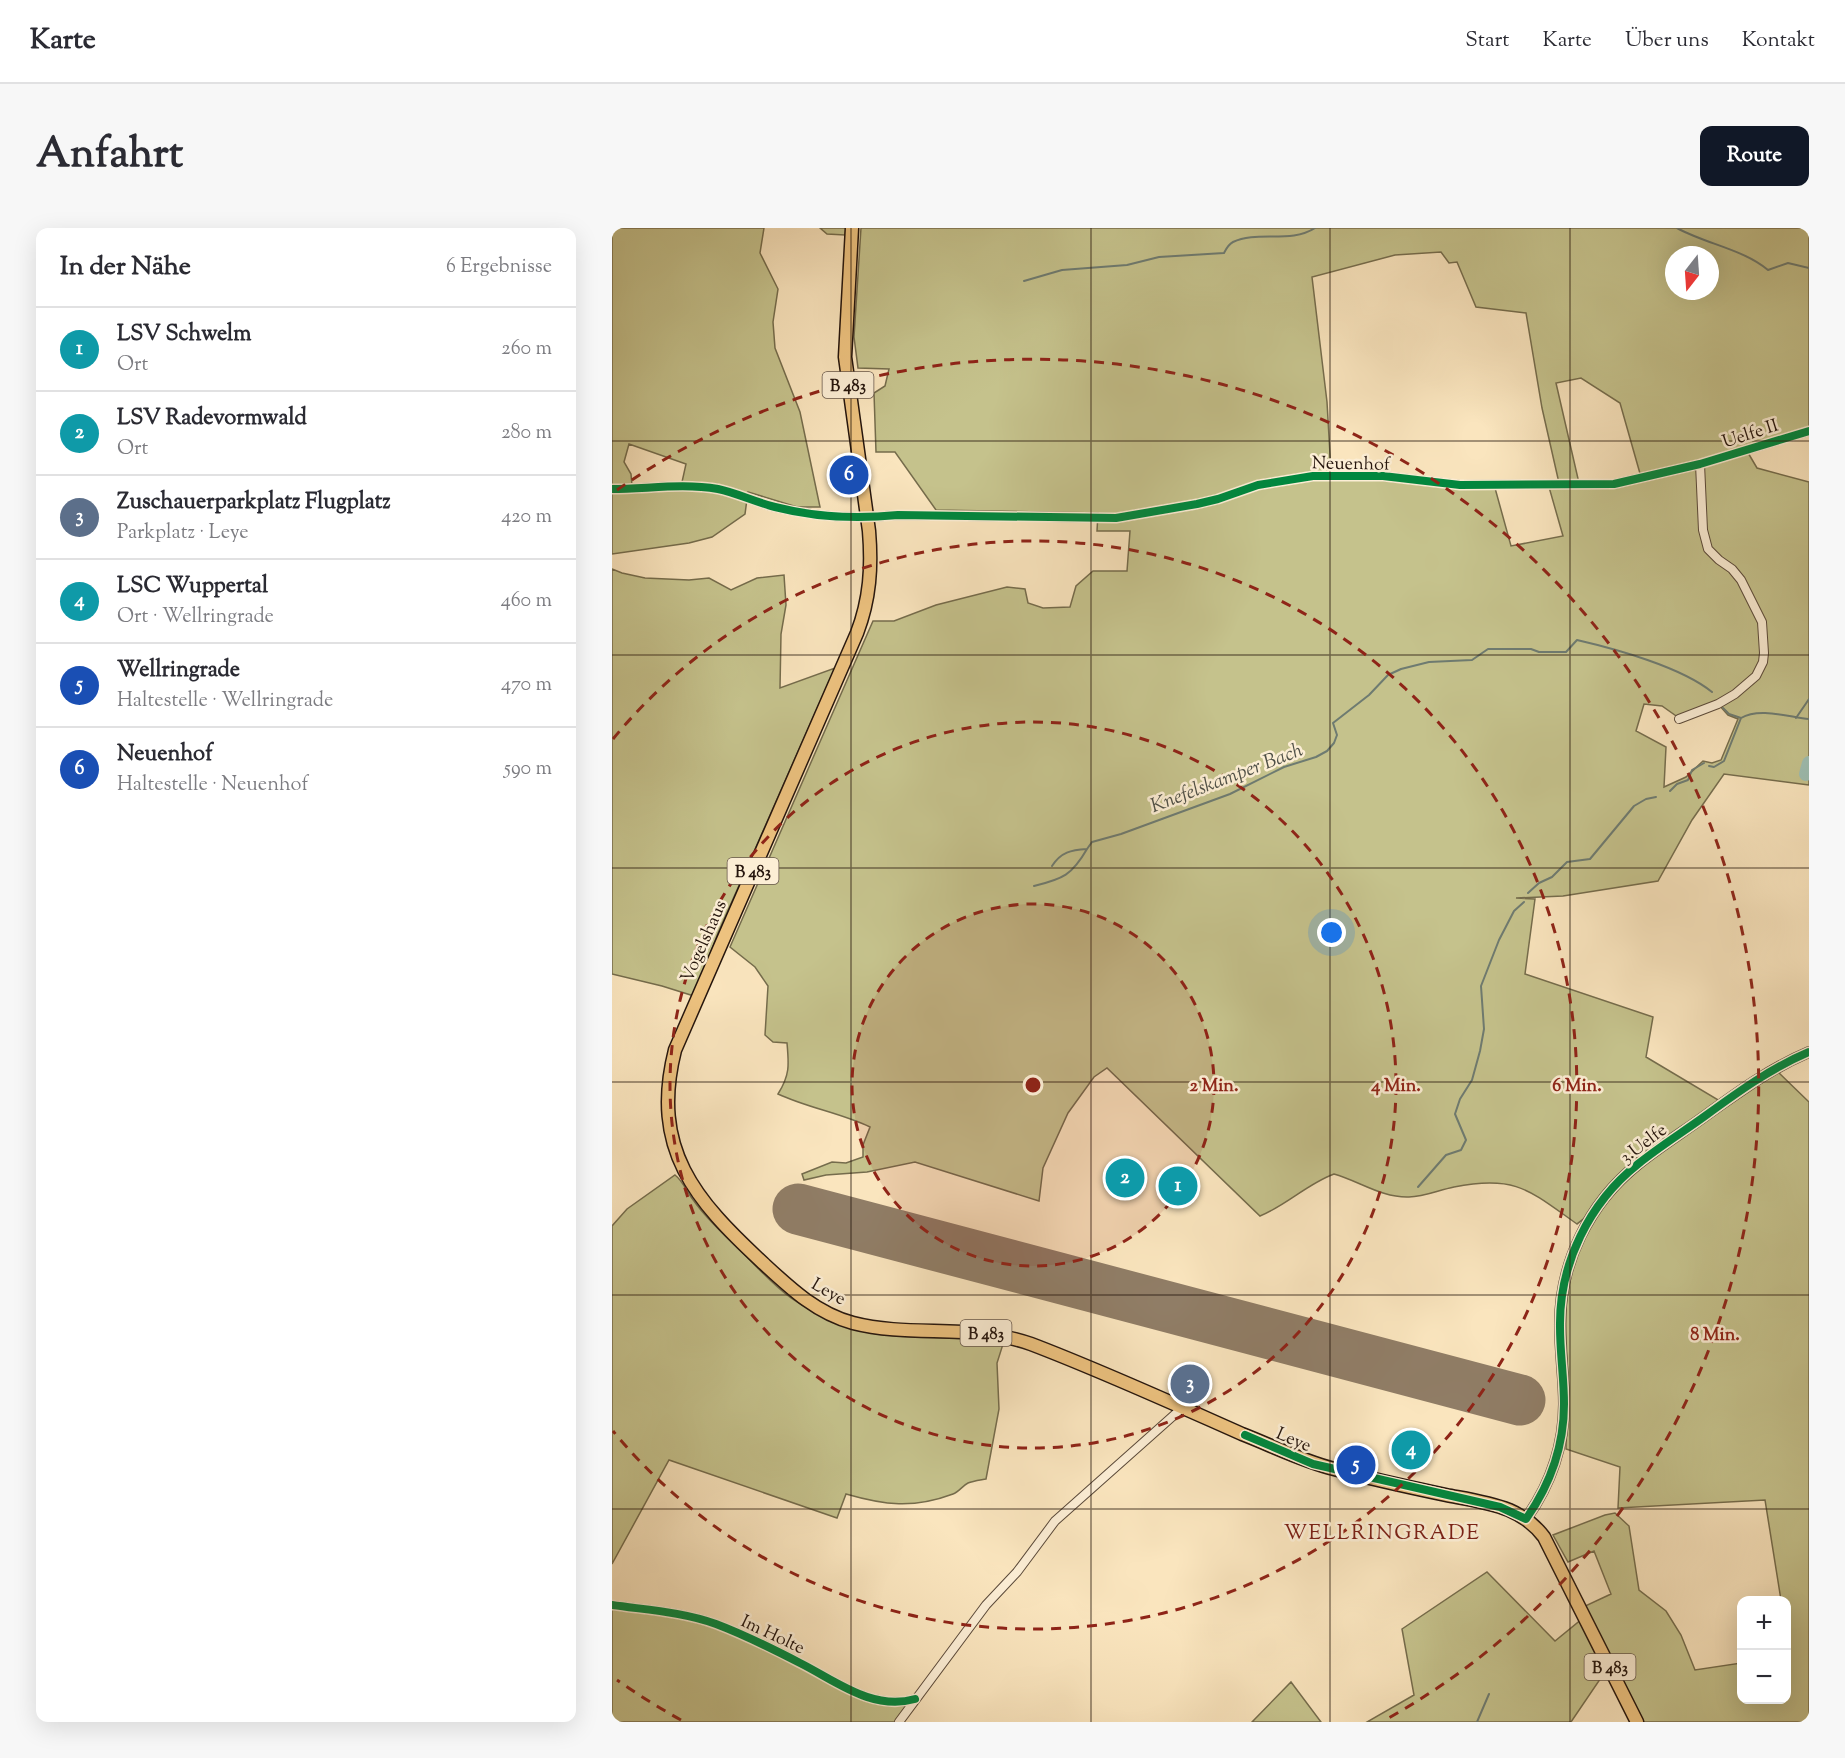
<!DOCTYPE html>
<html lang="de">
<head>
<meta charset="utf-8">
<style>
	:root { --surface:#fff; --page:#f7f7f7; --text:#2b2b33; --muted:#7c7c81; --line:#e1e1e2; --accent:#111827 }
	body { margin:0; font-family:"Sorts Mill Goudy",serif; background:var(--page); color:var(--text) }
	.controls { position:absolute; right:18px; bottom:18px; display:grid; overflow:hidden; border-radius:12px; box-shadow:0 6px 24px #0002 }
	.controls button { width:54px; height:54px; display:grid; place-items:center; padding:0; border:0; border-bottom:2px solid var(--line); background:var(--surface); color:var(--text); font:30px sans-serif }
	.compass { position:absolute; left:1053px; top:18px; width:54px; height:54px; border-radius:50%; background:var(--surface); box-shadow:0 6px 24px #0002; rotate:197deg }
	.you { position:absolute; left:720px; top:705px; width:21px; height:21px; margin:-15px; border:4px solid #fff; border-radius:50%; background:#1a73e8; box-shadow:0 0 0 9px #1a73e833 }
	.badge { display:grid; place-items:center; width:39px; height:39px; border-radius:50%; background:var(--accent); color:#fff; font-size:20px; font-weight:700 }
	.pin { position:absolute; translate:-50% -50%; border:3px solid #fff; box-shadow:0 2px 6px #0006 }
	.list { margin:0; padding:0; list-style:none }
	h2 { display:flex; justify-content:space-between; align-items:center; height:78px; margin:0; padding:0 24px; font-size:26px }
	h2 small { font-size:20px; font-weight:400; color:var(--muted) }
	.list li { display:grid; grid-template-columns:39px 1fr auto; gap:18px; align-items:center; box-sizing:border-box; height:84px; padding:0 24px; border-top:2px solid var(--line) }
	.list b { display:block; font-size:22px; white-space:nowrap }
	.list p { margin:0; font-size:20px; white-space:nowrap; color:var(--muted) }
	.list em { font-size:20px; font-style:normal; color:var(--muted) }
	.map { position:relative; flex:none; width:1197px; height:1494px; overflow:hidden; border-radius:12px }
	header { display:flex; align-items:center; gap:36px; box-sizing:border-box; height:84px; padding:0 30px; background:var(--surface); border-bottom:2px solid var(--line) }
	header strong { font-size:28px }
	nav { display:flex; gap:33px; margin-inline-start:auto; font-size:21px }
	.intro { display:flex; align-items:center; justify-content:space-between; box-sizing:border-box; height:144px; padding:0 36px }
	h1 { margin:0; font-size:42px }
	.button { padding:15px 27px; border-radius:12px; background:var(--accent); color:#fff; font-size:21px; font-weight:700 }
	main { display:flex; gap:36px; padding:0 36px }
	aside { flex:1; background:var(--surface); border-radius:12px; box-shadow:0 6px 24px #0002 }
	.map>svg:first-child { display:block }
</style>
</head>
<body>
<header>
<strong>Karte</strong>
<nav><a>Start</a><a>Karte</a><a>Über uns</a><a>Kontakt</a></nav>
</header>
<div class="intro"><h1>Anfahrt</h1><a class="button">Route</a></div>
<main>
<aside>
<h2>In der Nähe<small>6 Ergebnisse</small></h2>
<ul class="list">
<li><span class="badge" style="background:#0f9aa8">1</span><div><b>LSV Schwelm</b><p>Ort</p></div><em>260 m</em></li>
<li><span class="badge" style="background:#0f9aa8">2</span><div><b>LSV Radevormwald</b><p>Ort</p></div><em>280 m</em></li>
<li><span class="badge" style="background:#5c6f8a">3</span><div><b>Zuschauerparkplatz Flugplatz</b><p>Parkplatz · Leye</p></div><em>420 m</em></li>
<li><span class="badge" style="background:#0f9aa8">4</span><div><b>LSC Wuppertal</b><p>Ort · Wellringrade</p></div><em>460 m</em></li>
<li><span class="badge" style="background:#1a4fb4">5</span><div><b>Wellringrade</b><p>Haltestelle · Wellringrade</p></div><em>470 m</em></li>
<li><span class="badge" style="background:#1a4fb4">6</span><div><b>Neuenhof</b><p>Haltestelle · Neuenhof</p></div><em>590 m</em></li>
</ul>
</aside>
<div class="map">
<svg width="1197" height="1494" viewBox="0 0 1197 1494">
	<rect width="100%" height="100%" fill="#fae5be"/>
	<filter id="stains"><feTurbulence type="fractalNoise" baseFrequency=".00333" numOctaves="4"/><feColorMatrix values="0 0 0 0 .2 0 0 0 0 .09 0 0 0 0 .02 0 0 0 .5 -.17"/></filter>
	<radialGradient id="worn" r=".72"><stop offset=".6" stop-color="#630" stop-opacity="0"/><stop offset="1" stop-color="#630" stop-opacity=".3"/></radialGradient>
	<path fill="#c5c28c" stroke="#756c4c" stroke-width="1.5" fill-rule="evenodd" d="M0,0H152L148,25L166,61L161,94L163,120L188,184L208,279H185L136,264L133,286L100,309L77,315L0,326V264L98,256L70,254L74,236L17,216L12,234L19,246L20,258L0,259Z
		M208,0H234L233,7L215,6Z
		M249,0H1197V201L1087,235L1029,249L1008,175L969,150L944,155L967,255H947L930,180L914,85L864,79L845,34L837,35L829,24L783,27L700,49L715,174L719,244L686,246L648,254L649,260L708,251L742,250L883,260L899,318L951,308L937,259C994,260 1031,253 1086,238L1090,284V303L1094,322L1100,328L1123,346L1128,352L1149,394L1151,425L1150,434L1141,450L1123,465L1067,490L1050,478L1032,476L1024,503L1054,519L1052,559L1074,549L1091,533L1100,535L1109,532L1126,491L1116,487L1107,477L1123,467L1145,449L1152,434L1153,409L1150,393L1130,351L1120,339L1102,327L1095,316L1092,302L1089,237L1135,223L1145,240L1197,254V557L1112,546L1080,592L1046,653L951,668L904,670L923,671L913,746L1041,789L1034,829L1108,873C1074,897 1037,919 1007,948C992,962 982,985 965,996C917,962 904,947 842,959C827,962 812,969 797,969C770,970 747,953 722,946C695,956 675,977 648,988L495,840L482,849L456,885L431,940L427,973L303,934L255,944L214,947L192,952L190,946L220,934L234,935L251,929V917L258,899C229,885 196,880 166,866C178,847 177,837 175,815L161,814L153,807L156,758L143,739L118,719L261,393H282L324,377L395,359L413,361L416,375L431,380L458,379L464,358L481,343H515L518,303H485L486,285L324,282L283,224H264L262,165L273,158L277,141L246,140L242,109ZM1062,27H1098V63H1062Z
		M0,341L10,345L33,350L77,352L97,350L119,362L145,350L172,347L174,377L169,406L168,460L223,440L106,705L82,768L50,758L0,746Z
		M1166,844L1197,874V1494H1027L971,1379L999,1366L982,1323L956,1334L941,1307L993,1287L1003,1285L1017,1298L1027,1362L1054,1383L1069,1407L1083,1442L1129,1435L1130,1472H1174L1175,1429L1178,1428L1175,1408L1174,1372H1169L1153,1272L1006,1280L1008,1239L954,1221C954,1206 956,1191 957,1176C957,1140 951,1105 955,1070C964,986 1018,945 1082,901C1110,882 1138,863 1166,844Z
		M63,947C72,954 75,965 82,973C96,993 115,1009 132,1026C147,1041 162,1058 179,1070C199,1084 235,1101 259,1105C301,1112 349,1108 392,1113L385,1135L387,1181L374,1251C369,1252 361,1253 356,1255C350,1258 347,1264 341,1266C301,1281 272,1277 234,1266L225,1290L57,1232L0,1336V998L15,981Z
		M875,1344L943,1413L970,1391L995,1441L959,1494H755L802,1467L790,1401Z
		M0,1378L48,1384L114,1402L233,1461L298,1475L285,1494H0Z
		M679,1454L709,1494H640Z"/>
	<g fill="none" stroke-linecap="round" stroke-linejoin="round">
		<path stroke="#6e7b71" stroke-width="2" d="M1065,0C1094,16 1131,21 1156,42L1176,35L1197,40
			M412,53L450,42L515,37L547,29L612,25C614,21 617,16 621,14C645,2 679,16 703,0
			M1111,480L1117,486L1129,490
			M1129,490C1147,479 1177,489 1197,491
			M1184,490L1197,471
			M1097,538L1102,539L1112,533L1129,490
			M1058,563L1065,556L1076,552L1080,542L1092,535
			M440,638C449,624 459,622 475,621L480,614L509,606L618,566L672,539L704,529L715,523L722,515L725,507L721,495L757,467L776,447L789,441L817,434L860,432L876,421H919L927,424H954L965,412C1004,421 1069,439 1100,464
			M422,658C451,651 460,647 475,621
			M916,665L927,655L940,649L955,634L978,631L1022,578L1034,571L1044,569
			M806,959L834,927L849,922L854,912L843,886L848,871L860,852L868,823L872,801L869,758L887,712L902,683L912,674
			M865,1494L877,1466"/>
		<path stroke="#9ebfb3" stroke-width="14" d="M1194,546L1197,535"/>
		<path stroke="#907d66" stroke-width="51" d="M186,981L908,1172"/>
		<g stroke="#5a4939" stroke-width="10">
			<path id="minor" d="M0,261C35,261 71,255 106,261C125,265 143,274 163,279C202,289 246,291 286,287L504,290L585,276L606,271L646,257L701,248H771L848,257L1002,256L1088,236L1197,203
				M1067,491L1106,476L1123,466L1144,448L1151,434L1152,425L1150,394L1129,352L1120,341L1107,332L1096,321L1091,302L1088,236
				M0,1377C35,1382 71,1384 104,1396C133,1407 161,1421 188,1435C224,1453 260,1483 303,1471
				M287,1494L374,1377L405,1344L443,1293L570,1180"/>
		</g>
		<g stroke="#5a4939" stroke-width="12">
			<path id="tertiary" d="M914,1291C938,1257 952,1218 952,1176C952,1150 948,1125 948,1099C947,1036 977,975 1026,936C1047,919 1071,904 1093,888C1126,864 1159,840 1197,824"/>
		</g>
		<g stroke="#25150d" stroke-width="15">
			<path id="primary" d="M240,0L233,129L257,303C260,339 258,371 245,405L63,822C38,921 83,972 151,1035C178,1060 204,1085 241,1095C299,1110 361,1095 419,1116C490,1143 560,1175 630,1206C661,1218 690,1233 722,1241C759,1251 796,1259 834,1267C855,1271 877,1274 897,1282C911,1288 923,1297 932,1309L1025,1494"/>
		</g>
		<use href="#minor" stroke="#fceed5" stroke-width="8"/>
		<use href="#tertiary" stroke="#fceed5" stroke-width="9"/>
		<use href="#primary" stroke="#edc27f" stroke-width="12"/>
		<g stroke="#fceed5" stroke-width="11">
			<path id="cycleway" d="M0,261C35,261 71,255 106,261C125,265 143,274 163,279C202,289 246,291 286,287L504,290L585,276L606,271L646,257L701,248H771L848,257L1002,256L1088,236L1197,203
				M633,1207L701,1236L888,1279L914,1291C938,1257 952,1218 952,1176C952,1150 948,1125 948,1099C947,1036 977,975 1026,936C1047,919 1071,904 1093,888C1126,864 1159,840 1197,824
				M0,1377C35,1382 71,1384 104,1396C133,1407 161,1421 188,1435C224,1453 260,1483 303,1471"/>
		</g>
		<use href="#cycleway" stroke="#00873e" stroke-width="8"/>
	</g>
	<path fill="none" stroke="#25150d" stroke-width="1.5" stroke-opacity="0.55" d="M239,0V1494M479,0V1494M718,0V1494M958,0V1494M0,213H1197M0,427H1197M0,640H1197M0,854H1197M0,1067H1197M0,1281H1197"/>
	<circle cx="421" cy="857" r="181" fill="#8f2418" fill-opacity=".12"/>
	<g fill="none" stroke="#8f2418" stroke-width="3" stroke-dasharray="10 8">
		<circle cx="421" cy="857" r="181"/>
		<circle cx="421" cy="857" r="363"/>
		<path d="M1 511A544 544 0 1 1 1 1203"/>
		<path d="M69 1492A726 726 0 0 1 5 1452M5 262A726 726 0 1 1 773 1492"/>
	</g>
	<g text-anchor="middle" stroke-width="5" stroke-linejoin="round" paint-order="stroke">
		<g fill="#fceed5" stroke="#665649" stroke-width="1.5">
			<rect x="210.5" y="144" width="51" height="26" rx="4.5"/>
			<rect x="115.5" y="630" width="51" height="26" rx="4.5"/>
			<rect x="348.5" y="1092" width="51" height="26" rx="4.5"/>
			<rect x="972.5" y="1426" width="51" height="26" rx="4.5"/>
		</g>
		<g font-size="16" font-weight="bold" fill="#25150d">
			<text x="236" y="163">B 483</text>
			<text x="141" y="649">B 483</text>
			<text x="374" y="1111">B 483</text>
			<text x="998" y="1445">B 483</text>
		</g>
		<g font-size="18" fill="#25150d" stroke="#fceed5">
			<text transform="translate(1138 205) rotate(-18)" y="6">Uelfe II</text>
			<text transform="translate(739 235) rotate(1)" y="6">Neuenhof</text>
			<text transform="translate(91 713) rotate(-66)" y="6">Vogelshaus</text>
			<text transform="translate(1031 915) rotate(-37)" y="6">3.Uelfe</text>
			<text transform="translate(217 1063) rotate(29)" y="6">Leye</text>
			<text transform="translate(682 1211) rotate(23)" y="6">Leye</text>
			<text transform="translate(161 1406) rotate(25)" y="6">Im Holte</text>
		</g>
		<g font-size="20" font-style="italic" fill="#4f5047" stroke="#fceed5">
			<text transform="translate(614 549) rotate(-21)" y="7">Knefelskamper Bach</text>
		</g>
		<g font-size="21" letter-spacing="1.5" fill="#7a1f14" stroke="#fceed5">
			<text x="770" y="1311">WELLRINGRADE</text>
		</g>
	</g>
	<circle cx="421" cy="857" r="9" fill="#8f2418" stroke="#fceed5" stroke-width="3"/>
	<g font-size="18" text-anchor="middle" font-weight="bold" fill="#8f2418" stroke="#fceed5" stroke-width="5" stroke-linejoin="round" paint-order="stroke">
		<text x="602" y="863">2 Min.</text>
		<text x="784" y="863">4 Min.</text>
		<text x="965" y="863">6 Min.</text>
		<text x="1103" y="1112">8 Min.</text>
	</g>
	<rect width="100%" height="100%" filter="url(#stains)"/>
	<rect width="100%" height="100%" fill="url(#worn)"/>
</svg>
<div class="controls">
<button>+</button>
<button>−</button>
</div>
<svg class="compass" viewBox="-18 -18 36 36"><path d="M0-13l5 13h-10z" fill="#e53935"/><path d="M0 13l5-13h-10z" fill="#7c7c81"/></svg>
<div class="you"></div>
<div class="pin badge" style="left:566px;top:958px;background:#0f9aa8">1</div>
<div class="pin badge" style="left:513px;top:950px;background:#0f9aa8">2</div>
<div class="pin badge" style="left:578px;top:1156px;background:#5c6f8a">3</div>
<div class="pin badge" style="left:799px;top:1222px;background:#0f9aa8">4</div>
<div class="pin badge" style="left:744px;top:1237px;background:#1a4fb4">5</div>
<div class="pin badge" style="left:237px;top:247px;background:#1a4fb4">6</div>
</div>
</main>
</body>
</html>
